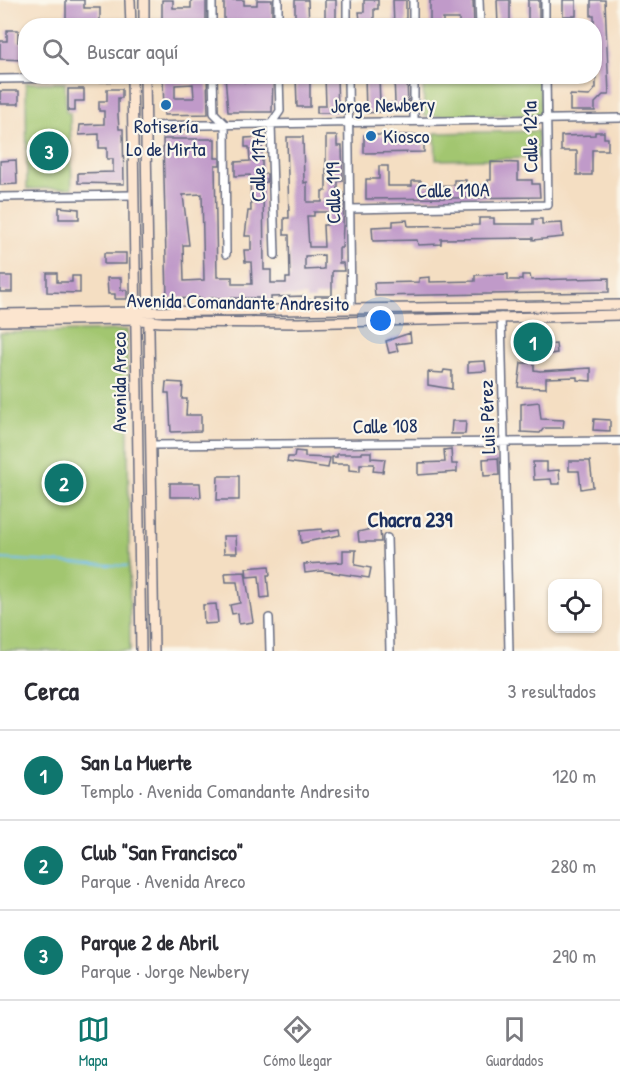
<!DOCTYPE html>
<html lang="es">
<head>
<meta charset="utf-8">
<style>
	:root { --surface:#fff; --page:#f2f2f3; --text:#2b2b33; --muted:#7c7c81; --line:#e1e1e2; --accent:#0f766e }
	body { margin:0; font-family:"Patrick Hand",sans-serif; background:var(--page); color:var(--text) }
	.controls { position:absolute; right:18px; bottom:18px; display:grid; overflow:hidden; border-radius:12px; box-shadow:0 2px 4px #0004 }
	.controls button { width:54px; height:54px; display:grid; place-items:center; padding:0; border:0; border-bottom:2px solid var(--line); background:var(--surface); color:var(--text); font:30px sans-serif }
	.you { position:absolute; left:381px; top:321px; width:21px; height:21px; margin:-15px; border:4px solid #fff; border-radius:50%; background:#1a73e8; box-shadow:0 0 0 9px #1a73e833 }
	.badge { display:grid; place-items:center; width:39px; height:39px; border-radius:50%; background:var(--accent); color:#fff; font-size:20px; font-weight:700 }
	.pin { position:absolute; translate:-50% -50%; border:3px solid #fff; box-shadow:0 2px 6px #0006 }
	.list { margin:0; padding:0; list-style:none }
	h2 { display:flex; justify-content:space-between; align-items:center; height:78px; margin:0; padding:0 24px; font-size:26px }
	h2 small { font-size:20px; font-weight:400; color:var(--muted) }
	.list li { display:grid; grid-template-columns:39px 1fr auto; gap:18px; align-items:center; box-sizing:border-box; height:90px; padding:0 24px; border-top:2px solid var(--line) }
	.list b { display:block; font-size:22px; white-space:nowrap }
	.list p { margin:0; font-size:20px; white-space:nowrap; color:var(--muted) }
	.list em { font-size:20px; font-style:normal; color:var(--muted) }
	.icon { flex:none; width:33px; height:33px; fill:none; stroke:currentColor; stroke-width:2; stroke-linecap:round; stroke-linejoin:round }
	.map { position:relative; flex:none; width:620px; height:651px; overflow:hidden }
	.search { position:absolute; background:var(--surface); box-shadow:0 2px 4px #0004; left:18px; right:18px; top:18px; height:66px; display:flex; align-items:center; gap:15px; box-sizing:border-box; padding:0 21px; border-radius:24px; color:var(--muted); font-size:22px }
	.sheet { height:348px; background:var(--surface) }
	nav { display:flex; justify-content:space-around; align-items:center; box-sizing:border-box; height:84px; border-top:2px solid var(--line); background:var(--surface); font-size:16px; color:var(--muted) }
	nav a { display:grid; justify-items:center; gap:3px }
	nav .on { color:var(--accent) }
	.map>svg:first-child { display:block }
</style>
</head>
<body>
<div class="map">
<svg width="620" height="651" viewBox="0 0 620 651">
	<rect width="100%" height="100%" fill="#fbf7ec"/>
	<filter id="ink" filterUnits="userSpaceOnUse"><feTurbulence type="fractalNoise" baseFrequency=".0167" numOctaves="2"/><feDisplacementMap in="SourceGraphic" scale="12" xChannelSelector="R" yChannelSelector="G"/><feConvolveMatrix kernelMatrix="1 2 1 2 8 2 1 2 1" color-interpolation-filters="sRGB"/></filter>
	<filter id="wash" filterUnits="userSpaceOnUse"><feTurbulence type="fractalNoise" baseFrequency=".008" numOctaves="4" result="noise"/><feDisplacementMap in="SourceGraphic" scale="24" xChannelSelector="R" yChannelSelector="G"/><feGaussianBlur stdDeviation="1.35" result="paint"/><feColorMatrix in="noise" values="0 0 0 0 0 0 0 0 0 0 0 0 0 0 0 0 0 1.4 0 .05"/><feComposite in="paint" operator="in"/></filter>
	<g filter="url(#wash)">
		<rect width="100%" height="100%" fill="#f4dec2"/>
		<path fill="#a2c66f" stroke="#5e7a66" stroke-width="1.5" d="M423,77H540L541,115L424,116Z
			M26,83H65L66,112L70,113L72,188L27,189Z
			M538,131V158L436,160L435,133Z
			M127,330L130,651H0V333Z"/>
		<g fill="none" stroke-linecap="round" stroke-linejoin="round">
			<path stroke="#76bfee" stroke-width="2" d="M0,559L127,566"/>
		</g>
		<g id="blocks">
			<path fill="#c09ac9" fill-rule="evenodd" d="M66,0H84V8H100V26H86V20H66Z
				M162,0H173V8H191V0H206V26H162Z
				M224,0H244V5H257V0H272V26H224Z
				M295,0H308L309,26H295Z
				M325,0H336V26H325Z
				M364,0H378V9H374V26H364V20H360L359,12H364Z
				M393,0H406V26H394Z
				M430,0H473L474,26H459V19H443V26H430Z
				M497,0H510V26H498Z
				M528,0H539V24L528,26Z
				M563,0H576V16H563Z
				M591,0H605L609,95H603L595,103V111H570V95L589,96L596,88L594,16H591Z
				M7,30H18V42H26V60L0,59V41H7Z
				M163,76H207L208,114L164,115ZM193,84L194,98H175V85Z
				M225,76H244V82H258V76H273L272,112H228Z
				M296,76H310V107H297Z
				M325,76H337L338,113H317V106H326Z
				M365,76H379L380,104L395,103L394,76H407L408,110L366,113Z
				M68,89H84V101H75V111H68Z
				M107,89H122V98H118V115L119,129H123L124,184L78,183V173L113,172V159H107V148H99V134L79,135L80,125L104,124V111H99V101H107Z
				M0,91H19V104H0Z
				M595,132H604V138H608V150H592V175H577V151H561V136L595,135Z
				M364,135H424V152L364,153Z
				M326,136H337V146H342L343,181H338V203H344L342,248H339V263H343L344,271H332V296H315V300H306V296L271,297V302H259V298H211V302H201V298L167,299L163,139H215V158H220V165H215L217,277H232V284H252L251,262H245L244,250H251V236H245L248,211H251L250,175L235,176V162L250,161L249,147H245V138L262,137V174H267V182L263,183L264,270H271V283H286V278H290L289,235H284V218H289L287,137H303L304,183L307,182V202H322V191H326ZM202,194L204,280L184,281L183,245H189L183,195ZM314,212H327V225H323L324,247H309L307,216H314ZM324,255V269L305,270V256Z
				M16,160L17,184L0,185V161Z
				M491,162L518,163V180H532V184H539L540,197L366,199V179H379V166H388V186H412V181H421V186L454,185V180H466V185H488V180H491Z
				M59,207L79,209V219H59Z
				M479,218H494V224H533V219H542V224L562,223L563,237L533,240V238L441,239V244L418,245L417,240L373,241L372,227L393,226V221L407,220L408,226L479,225Z
				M104,253H126V264H104Z
				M47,273H57V282H72V276H80V293L47,292Z
				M508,274V280H522V275H530L531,280L609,278V292L375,296L374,283L419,282V278L430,277V282L475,281V275Z
				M0,276H12V292H0Z
				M107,278H121V290H127V299H115V294H108Z
				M410,333L411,342L396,344L398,351L389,353L386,341Z
				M534,340H544V345L556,344L557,353L534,356Z
				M485,361L486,371L468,372V362Z
				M521,363H534V370L540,371L591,368V381L577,380V377L546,378V388L518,387Z
				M444,370L452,371V389L428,385V372L443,373Z
				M166,382L183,383L182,399H187L186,415H201V431L171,432L169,393H165Z
				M539,402L541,419L564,420L563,428H544L540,433L521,432V404Z
				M594,419L610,420V431L593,430Z
				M452,421H466L465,434H451Z
				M451,449L452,464H457V472L418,475V463L445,462L444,450Z
				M295,451L305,452V457L330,458L328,468L287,462L288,457H294Z
				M362,452H371V458L385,459L383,472L373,471L374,464H360V471L349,470V464H332V457H337V454H362Z
				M498,458L499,475L484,476L483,459Z
				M569,461H590L593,487L581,489L579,471H569Z
				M533,462H547V471L559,470L560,484H552L551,479L534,480Z
				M218,476H239V500H217Z
				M170,483H200L201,497H170Z
				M322,529V532L339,529L340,535L301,543L300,531Z
				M371,529H380L381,542H359L358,532Z
				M223,536H236L237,553H224Z
				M343,550H356L355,565L371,568L369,578L321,571L305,573L304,564L343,562Z
				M269,566L270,575H267L269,597L261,598L259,576L247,577L246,568Z
				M245,572L253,622L239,624L238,613L232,614L230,605L240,603L237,582H226L225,573Z
				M216,604L218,623L204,624L203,605Z"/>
		</g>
	</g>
	<g filter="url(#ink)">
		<use href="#blocks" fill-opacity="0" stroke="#676c81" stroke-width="1.5"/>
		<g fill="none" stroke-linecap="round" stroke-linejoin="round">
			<g stroke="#676c81" stroke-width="10">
				<path id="street" d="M212,0V26
					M278,0V26
					M347,0V26
					M413,0V26
					M479,0L480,26
					M545,0V26
					M213,76L214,113L225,124L226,254
					M348,76L351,308
					M414,76V121
					M0,79L132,77
					M146,126L620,118
					M0,197L134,195
					M350,209L548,205L546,76
					M275,255L271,124L280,111L279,76
					M501,317L509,651
					M151,445L620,441
					M387,538L390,651
					M269,618L270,651"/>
			</g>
			<g stroke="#676c81" stroke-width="12">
				<path id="secondary" d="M130,0L131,26
					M144,0V26
					M132,76L141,651
					M145,76L154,651
					M0,314L620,305
					M0,321L130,319L161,322L299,323L620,315"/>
			</g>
			<use href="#street" stroke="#fff" stroke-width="7"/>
			<use href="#secondary" stroke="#fce5cf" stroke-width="9"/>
		</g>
	</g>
	<g fill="#1f6fb2" stroke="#fbf7ec" stroke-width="2">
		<circle cx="166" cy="105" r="6"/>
		<circle cx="371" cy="136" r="6"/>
	</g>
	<g text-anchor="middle" stroke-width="4.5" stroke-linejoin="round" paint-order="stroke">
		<g font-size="20" fill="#1b2f5e" stroke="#fbf7ec">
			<text transform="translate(383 105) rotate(-1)" y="7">Jorge Newbery</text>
			<text transform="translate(530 137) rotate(-91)" y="7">Calle 121a</text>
			<text transform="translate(258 165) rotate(-90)" y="7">Calle 117A</text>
			<text transform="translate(453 190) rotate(-1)" y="7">Calle 110A</text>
			<text transform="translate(333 193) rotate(-91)" y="7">Calle 119</text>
			<text transform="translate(238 302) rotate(1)" y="7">Avenida Comandante Andresito</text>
			<text transform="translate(119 382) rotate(-90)" y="7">Avenida Areco</text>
			<text transform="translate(487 417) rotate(-92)" y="7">Luis Pérez</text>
			<text transform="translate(385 426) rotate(-1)" y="7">Calle 108</text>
		</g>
		<g font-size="20" fill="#1b2f5e" stroke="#fbf7ec">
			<text x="166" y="133">Rotisería<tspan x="166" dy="23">Lo de Mirta</tspan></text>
			<text x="383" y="143" text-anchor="start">Kiosco</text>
		</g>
		<g font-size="21" font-weight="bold" fill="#1b2f5e" stroke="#fbf7ec">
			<text x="410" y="527">Chacra 239</text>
		</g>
	</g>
</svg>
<div class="controls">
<button><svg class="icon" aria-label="locate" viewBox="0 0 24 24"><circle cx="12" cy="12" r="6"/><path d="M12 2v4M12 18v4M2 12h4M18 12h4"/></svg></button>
</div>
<div class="you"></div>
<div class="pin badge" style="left:533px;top:342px">1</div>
<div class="pin badge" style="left:64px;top:483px">2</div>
<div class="pin badge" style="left:49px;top:151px">3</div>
<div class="search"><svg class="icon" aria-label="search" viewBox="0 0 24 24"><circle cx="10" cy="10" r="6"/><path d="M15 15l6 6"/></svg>Buscar aquí</div>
</div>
<section class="sheet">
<h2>Cerca<small>3 resultados</small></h2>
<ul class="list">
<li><span class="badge">1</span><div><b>San La Muerte</b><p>Templo · Avenida Comandante Andresito</p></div><em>120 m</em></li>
<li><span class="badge">2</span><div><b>Club &quot;San Francisco&quot;</b><p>Parque · Avenida Areco</p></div><em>280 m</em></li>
<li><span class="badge">3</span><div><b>Parque 2 de Abril</b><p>Parque · Jorge Newbery</p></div><em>290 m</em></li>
</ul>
</section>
<nav>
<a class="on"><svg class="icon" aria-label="map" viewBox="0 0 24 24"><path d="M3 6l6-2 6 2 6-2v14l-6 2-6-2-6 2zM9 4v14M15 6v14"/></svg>Mapa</a>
<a><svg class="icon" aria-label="directions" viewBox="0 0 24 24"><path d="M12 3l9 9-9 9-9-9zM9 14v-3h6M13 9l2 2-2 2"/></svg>Cómo llegar</a>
<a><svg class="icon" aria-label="saved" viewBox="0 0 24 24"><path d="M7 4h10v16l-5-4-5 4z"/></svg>Guardados</a>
</nav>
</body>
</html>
